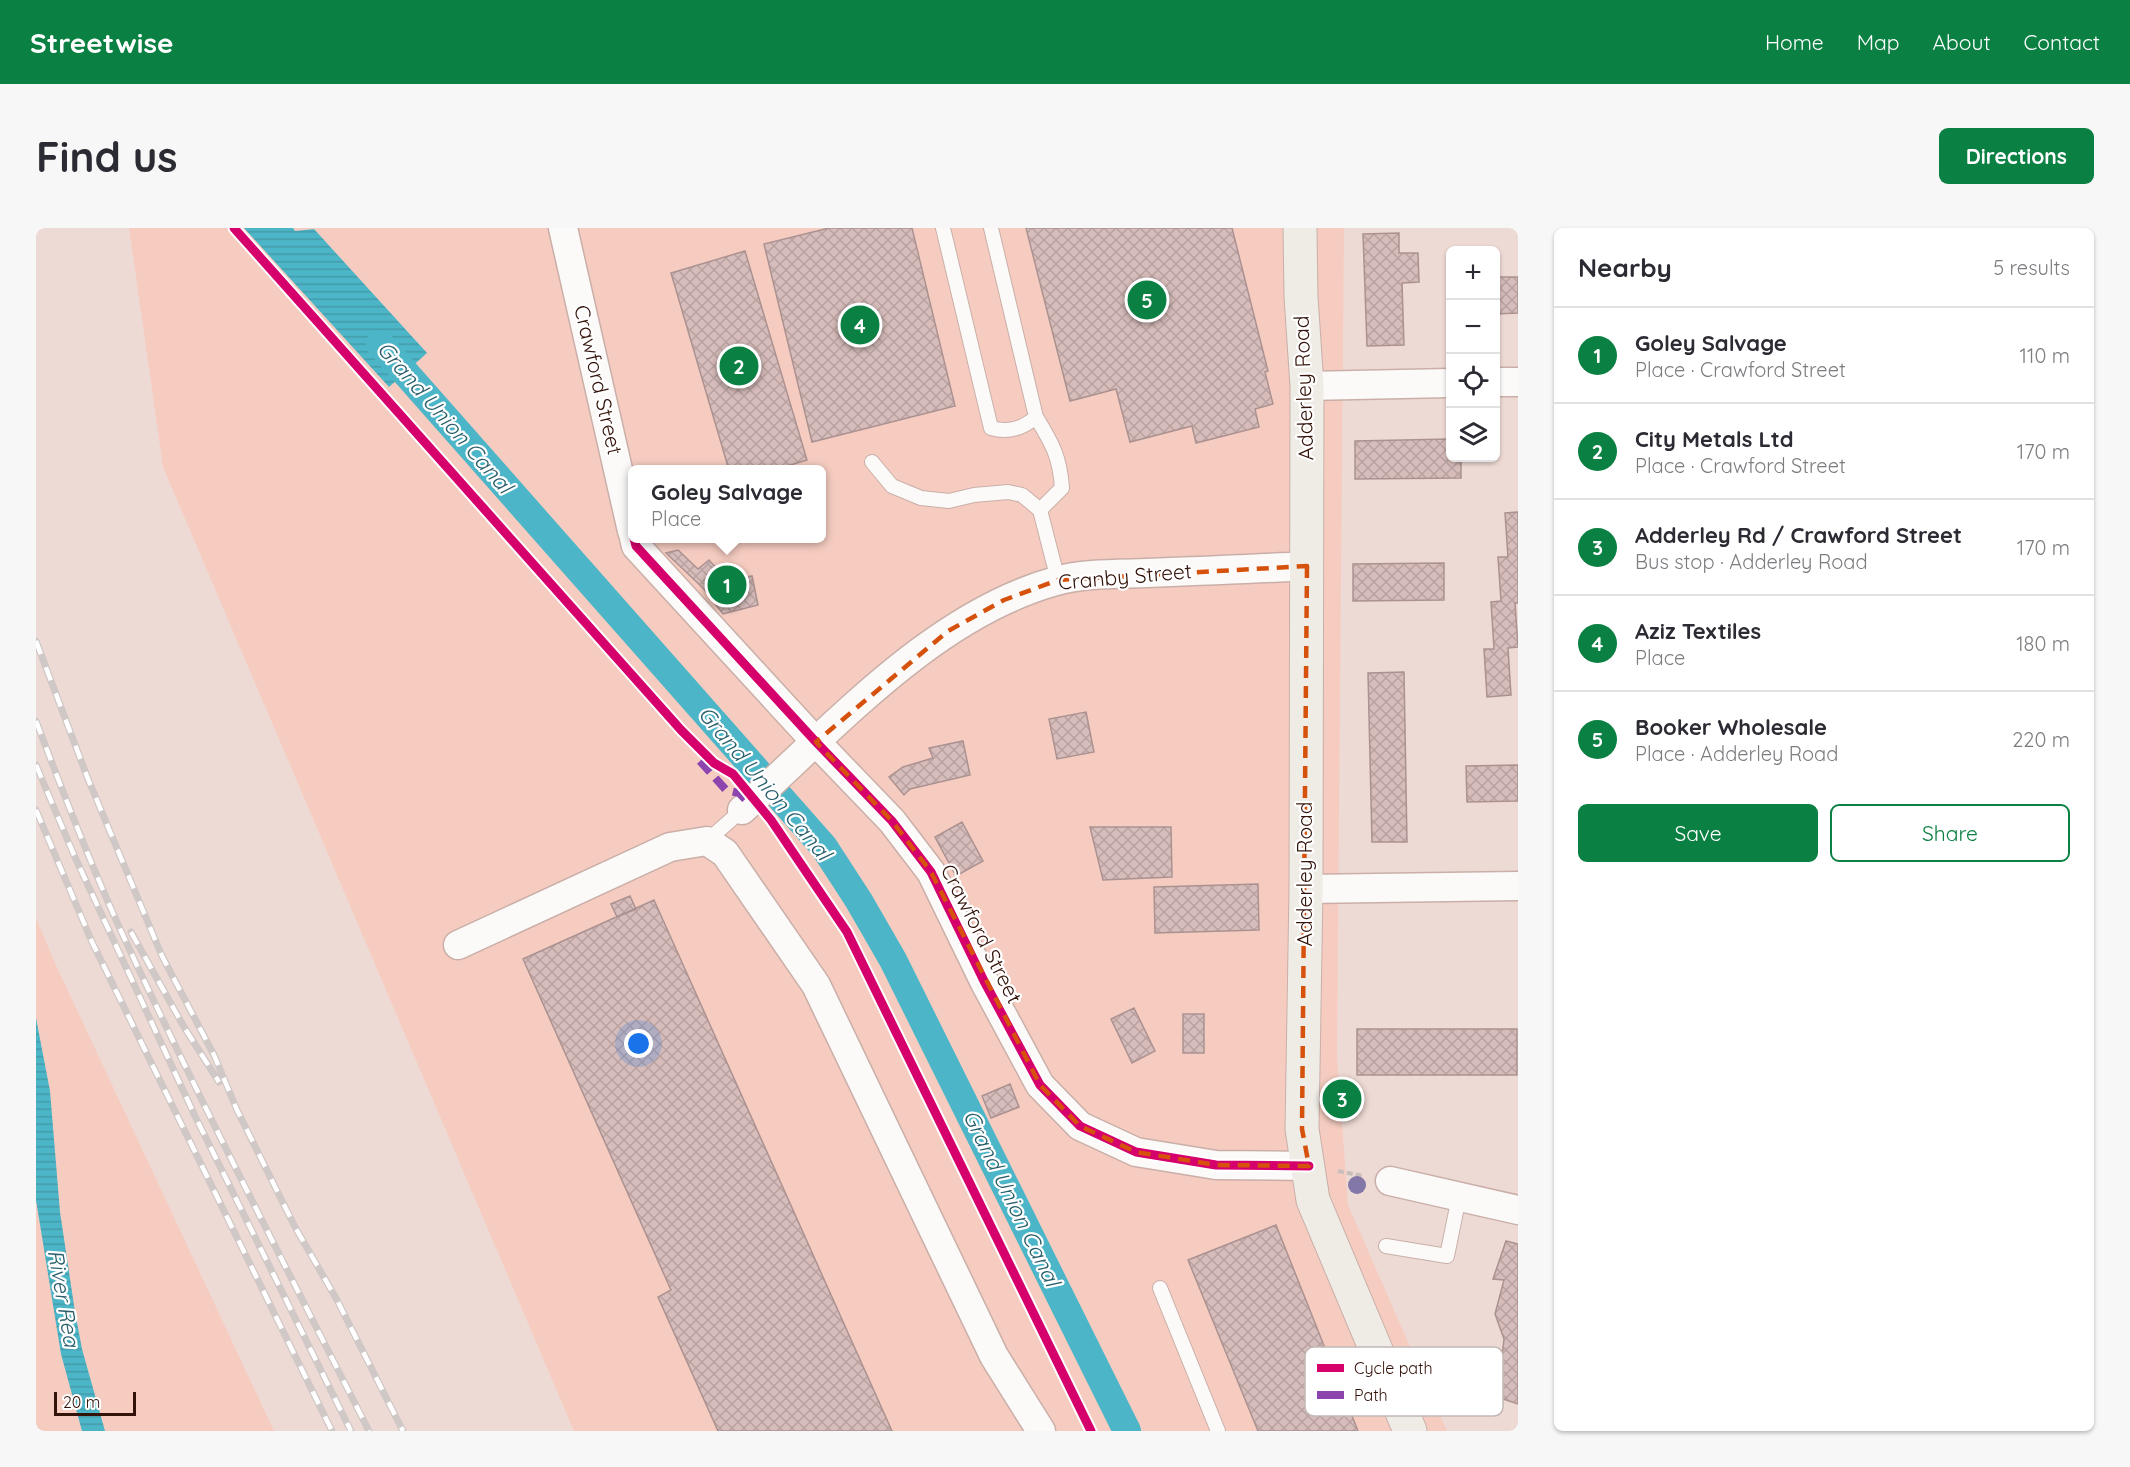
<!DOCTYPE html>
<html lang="en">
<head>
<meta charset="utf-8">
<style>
	:root { --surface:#fff; --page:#f7f7f7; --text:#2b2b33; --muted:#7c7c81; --line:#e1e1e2; --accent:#0b8043 }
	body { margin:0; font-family:Quicksand,sans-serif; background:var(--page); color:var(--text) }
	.controls { position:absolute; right:18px; top:18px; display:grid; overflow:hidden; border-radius:9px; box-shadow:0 2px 4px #0004 }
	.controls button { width:54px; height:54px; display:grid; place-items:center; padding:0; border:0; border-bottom:2px solid var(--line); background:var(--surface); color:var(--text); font:30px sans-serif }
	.scale { position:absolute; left:18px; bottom:15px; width:82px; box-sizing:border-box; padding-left:6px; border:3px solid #321209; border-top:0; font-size:16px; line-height:21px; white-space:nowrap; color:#321209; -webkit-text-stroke:4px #fff; paint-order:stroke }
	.you { position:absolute; left:603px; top:816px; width:21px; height:21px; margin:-15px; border:4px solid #fff; border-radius:50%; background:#1a73e8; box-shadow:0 0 0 9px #1a73e833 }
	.badge { display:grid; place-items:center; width:39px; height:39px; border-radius:50%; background:var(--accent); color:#fff; font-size:20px; font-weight:700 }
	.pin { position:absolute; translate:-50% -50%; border:3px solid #fff; box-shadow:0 2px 6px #0006 }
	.popup { position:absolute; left:592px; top:237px; width:198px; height:78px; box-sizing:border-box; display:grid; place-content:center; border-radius:9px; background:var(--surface); filter:drop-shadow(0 2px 4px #0005); font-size:20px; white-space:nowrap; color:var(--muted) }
	.popup b { font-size:22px; color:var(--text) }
	.popup::after { content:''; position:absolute; left:50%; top:100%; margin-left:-12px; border:12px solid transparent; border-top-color:var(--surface) }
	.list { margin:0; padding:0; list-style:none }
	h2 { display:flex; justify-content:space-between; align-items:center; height:78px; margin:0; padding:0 24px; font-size:26px }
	h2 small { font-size:20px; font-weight:400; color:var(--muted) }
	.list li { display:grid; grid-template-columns:39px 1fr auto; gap:18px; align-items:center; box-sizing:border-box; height:96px; padding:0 24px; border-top:2px solid var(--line) }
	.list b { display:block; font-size:22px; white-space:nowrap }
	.list p { margin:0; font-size:20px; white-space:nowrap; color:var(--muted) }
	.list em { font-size:20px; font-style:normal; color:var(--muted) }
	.actions { display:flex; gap:12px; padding:18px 24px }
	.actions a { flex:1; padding:14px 0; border:2px solid var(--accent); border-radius:9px; text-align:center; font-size:21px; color:var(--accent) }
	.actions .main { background:var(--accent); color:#fff }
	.icon { flex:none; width:33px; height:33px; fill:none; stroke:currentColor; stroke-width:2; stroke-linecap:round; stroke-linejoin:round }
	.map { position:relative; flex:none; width:1482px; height:1203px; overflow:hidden; border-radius:9px }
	header { display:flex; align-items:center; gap:36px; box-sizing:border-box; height:84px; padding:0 30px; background:var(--accent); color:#fff }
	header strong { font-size:28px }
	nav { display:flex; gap:33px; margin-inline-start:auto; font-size:21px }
	.intro { display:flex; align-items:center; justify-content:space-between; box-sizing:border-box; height:144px; padding:0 36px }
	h1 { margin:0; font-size:42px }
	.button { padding:15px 27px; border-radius:9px; background:var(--accent); color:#fff; font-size:21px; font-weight:700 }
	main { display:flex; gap:36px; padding:0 36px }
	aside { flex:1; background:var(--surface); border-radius:9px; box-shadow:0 2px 4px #0004 }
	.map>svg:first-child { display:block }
</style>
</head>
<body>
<header>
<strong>Streetwise</strong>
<nav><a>Home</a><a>Map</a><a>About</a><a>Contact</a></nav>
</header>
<div class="intro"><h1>Find us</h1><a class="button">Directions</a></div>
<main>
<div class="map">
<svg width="1482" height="1203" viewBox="0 0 1482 1203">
	<defs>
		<pattern id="water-rules" width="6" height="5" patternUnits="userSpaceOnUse" patternTransform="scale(1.5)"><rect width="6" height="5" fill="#4cb6c8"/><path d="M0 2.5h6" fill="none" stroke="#439baa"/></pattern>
		<pattern id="building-cross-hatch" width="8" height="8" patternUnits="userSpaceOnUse" patternTransform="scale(1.5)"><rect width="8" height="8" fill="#d6bcba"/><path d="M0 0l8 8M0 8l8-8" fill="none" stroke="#b8a19f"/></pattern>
	</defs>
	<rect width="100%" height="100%" fill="#eedad4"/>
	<path fill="#f6ccc0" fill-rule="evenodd" d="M93,0H1308L1301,828L1312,977L1411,1203H538L127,239ZM596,242H786V310H596Z
		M0,690L19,735L238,1203H0Z"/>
	<path fill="url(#water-rules)" d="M208,0H257L259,3L278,1L391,125L353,159Z
		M0,790L14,863L24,984L39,1084L46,1121L69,1203H46L25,1126L0,972Z"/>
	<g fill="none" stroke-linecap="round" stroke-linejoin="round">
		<path stroke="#4cb6c8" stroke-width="28" d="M344,116L788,619L823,673L857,732L1091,1203"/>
	</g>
	<path fill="url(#building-cross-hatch)" stroke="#ab9291" stroke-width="1.5" d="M793,0H876L919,178L776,214L728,16Z
		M990,0H1196L1232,143L1229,144L1237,176L1219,181L1223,199L1160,215L1156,198L1094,214L1080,161L1034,173Z
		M1363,5V25H1382L1383,54L1366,55L1368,117L1331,118L1327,6Z
		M709,23L771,232L738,242H693L635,45Z
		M1460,49H1482V85L1460,86Z
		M1414,211V230H1425V250L1319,251V213Z
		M1482,284V375H1479L1482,419L1472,420L1475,467L1451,469L1448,421H1458L1455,374L1465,373L1462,329H1472L1469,285Z
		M642,322L662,341L673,332L692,353L716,348L722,377L687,386L668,361L630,325Z
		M1408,335V372L1317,373V336Z
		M1368,444L1371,614H1336L1332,445Z
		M1050,484L1058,524L1021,531L1013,491Z
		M927,513L934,547L874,561L868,567L853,549L867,539L897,530L893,520Z
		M1482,537V573L1431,574L1430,538Z
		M926,594L947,633L920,648L899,609Z
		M1054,599H1135L1136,649L1067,652Z
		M1222,656L1223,702L1119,705L1118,659Z
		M594,668L600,681L581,689L575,676Z
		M618,672L856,1203H682L622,1069L635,1062L487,731Z
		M1098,780L1119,823L1096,835L1075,791Z
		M1147,786H1168V825H1147Z
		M1321,801H1481V847H1321Z
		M974,856L983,879L955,890L946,868Z
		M1240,997L1322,1203H1222L1152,1032Z
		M1470,1013L1482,1016V1176L1458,1168L1464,1146L1468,1111L1459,1086L1468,1052L1457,1051Z"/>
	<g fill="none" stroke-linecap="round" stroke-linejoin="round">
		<g stroke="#c9afa8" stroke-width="16">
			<path id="service" d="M907,0L955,200C972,205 986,201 1000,189
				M955,0L1000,189C1016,215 1024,229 1026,260L1004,282
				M836,234L856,258L885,270L913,273L938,267L972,264L986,267L1004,282L1022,352
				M671,613L706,582
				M1350,1018L1411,1028L1423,969
				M1124,1060L1182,1203"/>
		</g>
		<g stroke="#c9afa8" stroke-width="31">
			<path id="minor" d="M527,0L596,303
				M1460,154H1482
				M1271,158L1414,155
				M598,310L600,318L780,514L856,593L895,644L948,753L1004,857L1044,898L1100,924L1180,937L1273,938
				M706,582C799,499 897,387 1020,353C1047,345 1083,346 1111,345C1164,343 1217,341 1271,338
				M1270,661L1482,658
				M422,717L634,619L671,613L689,625L780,757L958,1128L1005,1203
				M1354,953L1482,982"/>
		</g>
		<g stroke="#c9afa8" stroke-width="35">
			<path id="secondary" d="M1264,0L1265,69L1271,158L1270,661L1266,901L1277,972L1374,1203"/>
		</g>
		<path stroke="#c8bebb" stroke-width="4" stroke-dasharray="6 3" stroke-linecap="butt" d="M1302,943L1327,948"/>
		<use href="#service" stroke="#fcf9f9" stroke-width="14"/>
		<use href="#minor" stroke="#fcf9f9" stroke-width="28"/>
		<use href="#secondary" stroke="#efebe5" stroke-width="33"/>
		<g stroke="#cfc8c6" stroke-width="7">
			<path id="rail" d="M0,413L52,551L126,728L178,827L201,882L259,999L301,1072L367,1203
				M0,493C27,564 54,635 85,703C163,872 249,1037 333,1203
				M0,537L38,627L159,888L315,1203
				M0,582L56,714L296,1203
				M95,704L148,799L183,854"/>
		</g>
		<use href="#rail" stroke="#fff" stroke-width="4.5" stroke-dasharray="14" stroke-linecap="butt"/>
		<path stroke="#8e44ad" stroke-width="8" stroke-dasharray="15 8" stroke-linecap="butt" d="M664,533L690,562L703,565L711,573"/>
		<g stroke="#fff" stroke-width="13">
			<path id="cycleway" d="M198,0L645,502L678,535L697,546L735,592L811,704L1055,1203
				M598,310L600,318L780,514L856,593L895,644L948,753L1004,857L1044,898L1100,924L1180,937L1273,938"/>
		</g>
		<use href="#cycleway" stroke="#d6006c" stroke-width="9"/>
	</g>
	<circle fill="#8277a7" cx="1321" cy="957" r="9"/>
	<path fill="none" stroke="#d6520c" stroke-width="4.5" stroke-dasharray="12 8" stroke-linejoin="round" d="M1271,338L1266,901L1273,938L1180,937L1100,924L1044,898L1004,857L895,644L856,593L780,514L912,403L968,372L1022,352Z"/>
	<g text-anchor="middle" stroke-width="4.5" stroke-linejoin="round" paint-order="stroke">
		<g font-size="21" fill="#321209" stroke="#fff">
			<text transform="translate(562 152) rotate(77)" y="7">Crawford Street</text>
			<text transform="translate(1268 160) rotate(-92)" y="7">Adderley Road</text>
			<text transform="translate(1089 349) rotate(-5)" y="7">Cranby Street</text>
			<text transform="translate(1269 646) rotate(-90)" y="7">Adderley Road</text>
			<text transform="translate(945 706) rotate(63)" y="7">Crawford Street</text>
		</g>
		<g font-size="22" font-style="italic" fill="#295e6b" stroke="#fff">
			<text transform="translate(409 189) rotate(49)" y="8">Grand Union Canal</text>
			<text transform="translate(729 555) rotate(50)" y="8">Grand Union Canal</text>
			<text transform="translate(976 970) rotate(64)" y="8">Grand Union Canal</text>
			<text transform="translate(28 1070) rotate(80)" y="8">River Rea</text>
		</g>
	</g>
	<rect x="1269" y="1119" width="198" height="69" rx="9" fill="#fff" stroke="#c2b8b5" stroke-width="1.5"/>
	<rect x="1281" y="1136" width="27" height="8" fill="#d6006c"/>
	<rect x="1281" y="1163" width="27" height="8" fill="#8e44ad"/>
	<g font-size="16" fill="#321209">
		<text x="1318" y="1146">Cycle path</text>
		<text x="1318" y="1173">Path</text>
	</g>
</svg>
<div class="controls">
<button>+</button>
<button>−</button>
<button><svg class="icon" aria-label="locate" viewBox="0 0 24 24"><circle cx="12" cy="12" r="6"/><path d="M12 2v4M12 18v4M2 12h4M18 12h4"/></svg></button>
<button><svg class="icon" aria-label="layers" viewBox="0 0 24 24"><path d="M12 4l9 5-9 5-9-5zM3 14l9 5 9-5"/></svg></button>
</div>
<div class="scale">20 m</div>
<div class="you"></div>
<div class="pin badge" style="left:691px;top:357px">1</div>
<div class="popup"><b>Goley Salvage</b>Place</div>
<div class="pin badge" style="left:703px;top:138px">2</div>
<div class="pin badge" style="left:1306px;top:871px">3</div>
<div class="pin badge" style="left:824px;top:97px">4</div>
<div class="pin badge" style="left:1111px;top:72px">5</div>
</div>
<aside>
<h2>Nearby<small>5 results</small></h2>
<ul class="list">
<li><span class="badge">1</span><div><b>Goley Salvage</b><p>Place · Crawford Street</p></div><em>110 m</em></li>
<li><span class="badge">2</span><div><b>City Metals Ltd</b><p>Place · Crawford Street</p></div><em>170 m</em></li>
<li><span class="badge">3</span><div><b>Adderley Rd / Crawford Street</b><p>Bus stop · Adderley Road</p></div><em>170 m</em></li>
<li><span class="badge">4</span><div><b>Aziz Textiles</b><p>Place</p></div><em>180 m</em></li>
<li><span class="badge">5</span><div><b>Booker Wholesale</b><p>Place · Adderley Road</p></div><em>220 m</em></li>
</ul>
<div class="actions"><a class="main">Save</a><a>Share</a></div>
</aside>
</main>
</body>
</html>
